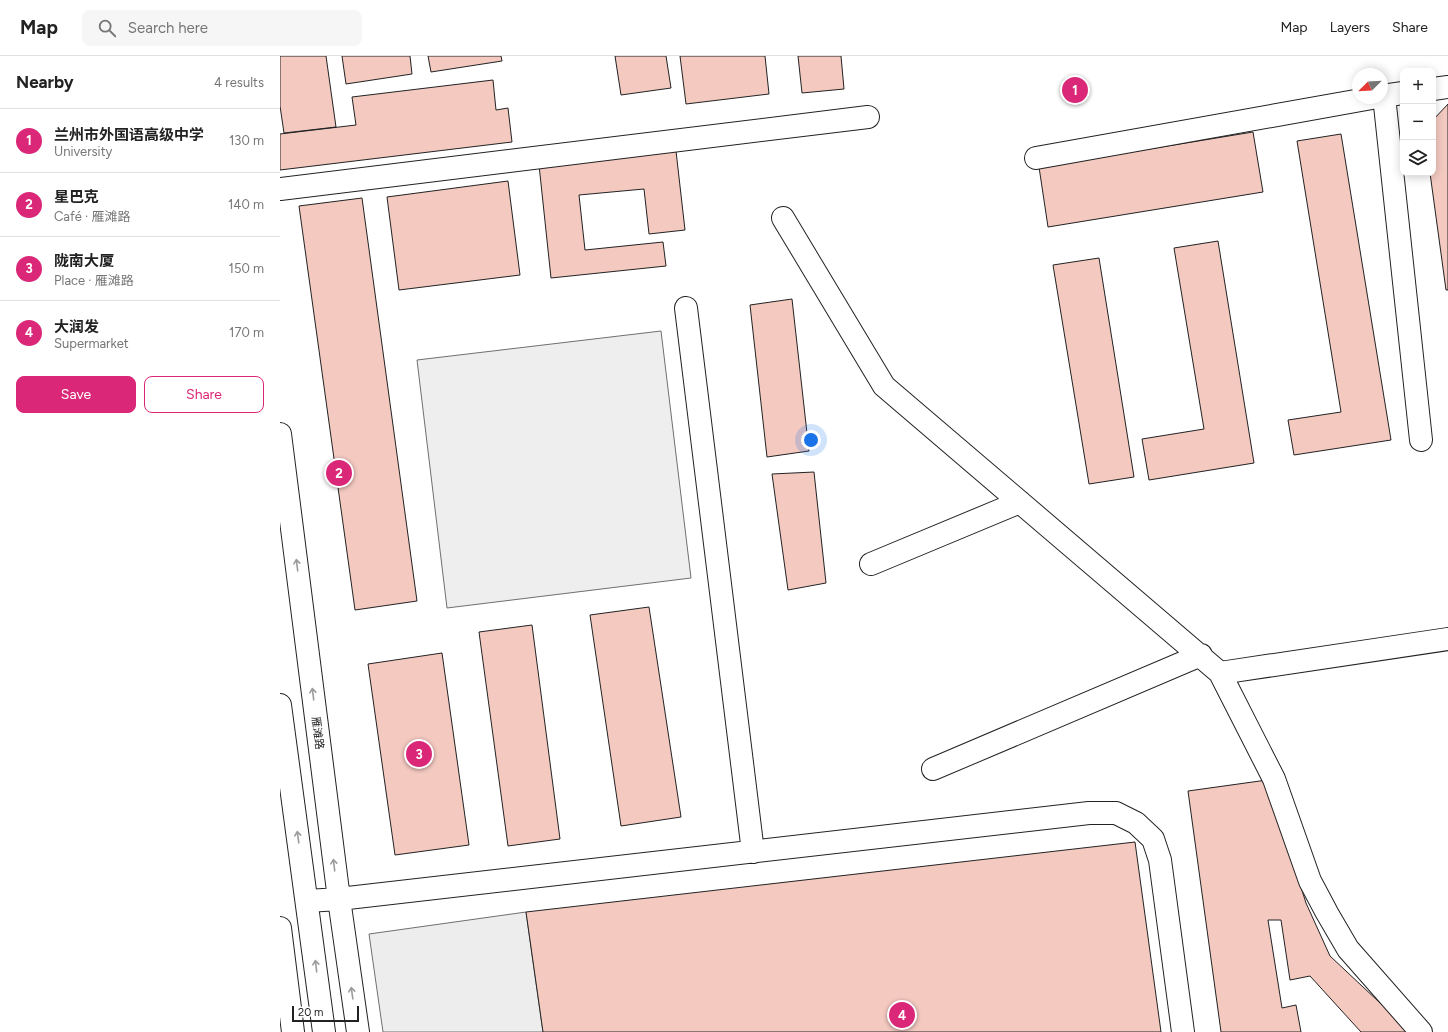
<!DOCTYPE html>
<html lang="en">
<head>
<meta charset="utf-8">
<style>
	:root { --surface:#fff; --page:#f6f6f6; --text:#222; --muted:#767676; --line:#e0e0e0; --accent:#db2777 }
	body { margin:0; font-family:Figtree,"Noto Sans SC",sans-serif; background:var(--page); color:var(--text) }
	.controls { position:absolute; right:12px; top:12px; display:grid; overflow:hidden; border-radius:8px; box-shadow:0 2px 10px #0003 }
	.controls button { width:36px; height:36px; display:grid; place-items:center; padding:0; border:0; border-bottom:1px solid var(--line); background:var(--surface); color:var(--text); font:20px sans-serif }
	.compass { position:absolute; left:1072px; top:12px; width:36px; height:36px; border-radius:50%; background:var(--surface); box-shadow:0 2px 10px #0003; rotate:246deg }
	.scale { position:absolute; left:12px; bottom:10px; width:67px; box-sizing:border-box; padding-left:4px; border:2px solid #222; border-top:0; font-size:11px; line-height:14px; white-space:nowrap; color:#222; -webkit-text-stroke:3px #fff; paint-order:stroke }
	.you { position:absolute; left:531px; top:384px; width:14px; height:14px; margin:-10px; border:3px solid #fff; border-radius:50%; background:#1a73e8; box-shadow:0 0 0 6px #1a73e833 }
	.badge { display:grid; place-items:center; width:26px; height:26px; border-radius:50%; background:var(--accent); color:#fff; font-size:13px; font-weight:700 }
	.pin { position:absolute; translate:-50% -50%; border:2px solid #fff; box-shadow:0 1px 4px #0006 }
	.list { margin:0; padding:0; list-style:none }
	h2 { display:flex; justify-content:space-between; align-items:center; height:52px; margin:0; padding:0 16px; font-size:17px }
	h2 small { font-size:13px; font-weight:400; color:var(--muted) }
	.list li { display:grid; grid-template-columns:26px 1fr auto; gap:12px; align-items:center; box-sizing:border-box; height:64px; padding:0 16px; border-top:1px solid var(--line) }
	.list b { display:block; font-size:15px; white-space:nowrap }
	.list p { margin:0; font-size:13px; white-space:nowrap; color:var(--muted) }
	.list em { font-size:13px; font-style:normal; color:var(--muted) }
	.actions { display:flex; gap:8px; padding:12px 16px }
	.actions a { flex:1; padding:9px 0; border:1px solid var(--accent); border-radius:8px; text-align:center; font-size:14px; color:var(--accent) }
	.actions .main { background:var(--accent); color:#fff }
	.icon { flex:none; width:22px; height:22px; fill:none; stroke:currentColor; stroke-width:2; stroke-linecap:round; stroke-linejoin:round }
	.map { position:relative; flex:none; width:1168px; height:976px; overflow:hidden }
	header { display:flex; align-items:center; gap:24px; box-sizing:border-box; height:56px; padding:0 20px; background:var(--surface); border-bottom:1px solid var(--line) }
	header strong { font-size:19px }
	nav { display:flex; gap:22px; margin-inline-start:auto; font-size:14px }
	.search { width:280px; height:36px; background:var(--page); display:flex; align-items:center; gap:10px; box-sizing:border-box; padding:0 14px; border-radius:8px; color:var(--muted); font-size:15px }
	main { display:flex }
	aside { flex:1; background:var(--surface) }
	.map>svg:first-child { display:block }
</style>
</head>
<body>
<header>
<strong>Map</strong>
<div class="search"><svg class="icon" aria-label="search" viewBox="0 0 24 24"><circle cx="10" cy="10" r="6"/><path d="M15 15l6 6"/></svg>Search here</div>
<nav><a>Map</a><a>Layers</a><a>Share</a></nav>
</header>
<main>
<aside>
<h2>Nearby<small>4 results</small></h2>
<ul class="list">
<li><span class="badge">1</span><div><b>兰州市外国语高级中学</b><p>University</p></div><em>130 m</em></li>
<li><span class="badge">2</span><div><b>星巴克</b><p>Café · 雁滩路</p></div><em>140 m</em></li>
<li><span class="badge">3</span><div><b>陇南大厦</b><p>Place · 雁滩路</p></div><em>150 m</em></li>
<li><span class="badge">4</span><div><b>大润发</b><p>Supermarket</p></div><em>170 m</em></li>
</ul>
<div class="actions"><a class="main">Save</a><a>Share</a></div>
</aside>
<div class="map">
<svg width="1168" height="976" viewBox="0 0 1168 976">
	<rect width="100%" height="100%" fill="#fff"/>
	<path fill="#eee" stroke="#6f6f6f" d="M381,275L411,522L167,552L137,304Z"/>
	<path fill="#ededed" stroke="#6f6f6f" d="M246,856L263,976H103L89,878Z"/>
	<path fill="#f3c9c0" stroke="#222" d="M0,0H46L56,71L4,77L0,50Z
		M62,0H130L132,18L66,28Z
		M148,0H221L222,5L151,16Z
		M335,0H386L391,32L341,39Z
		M400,0H485L489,38L406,48Z
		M518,0H561L564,33L522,37Z
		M213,24L216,54L228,52L232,86L0,114V78L76,69L72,41Z
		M1168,48V234H1166L1150,117H1153V64Z
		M973,76L983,136L768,171L759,111Z
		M1061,78L1111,384L1014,399L1008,364L1061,356L1017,85Z
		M396,95L405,174L369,178L364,133L299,139L305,194L383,186L386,210L271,222L259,109Z
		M228,125L240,219L119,234L107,141Z
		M82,142L137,545L75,554L19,150Z
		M938,185L974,407L869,424L862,383L924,373L894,192Z
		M819,202L854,421L809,428L773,209Z
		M512,243L529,395L487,401L470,249Z
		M534,416L546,527L508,534L492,418Z
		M369,551L401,761L341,770L310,559Z
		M252,569L280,783L228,790L199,576Z
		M162,597L189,789L115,799L88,608Z
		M987,724L1026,847L1050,900L1131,976H1081L1030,920L1010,924L1001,864H988L1002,952L1016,949L1021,976H941L908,735Z
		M855,786L881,976H263L246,856Z"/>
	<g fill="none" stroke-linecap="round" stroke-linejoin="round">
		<g stroke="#222" stroke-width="24">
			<path id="minor" d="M1153,33L1168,31
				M1102,40L1123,37
				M1104,40L1141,384
				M756,102L1092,42
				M0,133L588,61
				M503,162L604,330L940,617L994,723L1030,825L1047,857L1068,893L1141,976
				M406,252L473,796
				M0,378L59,843L78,976
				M591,508L740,446
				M940,617L1168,583
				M653,713L921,599
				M27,845L59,843L809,757H836L856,767L873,783L880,804L903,976"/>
		</g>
		<g stroke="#222" stroke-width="24">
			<path id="major" d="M0,649L44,976
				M0,872L13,976"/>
		</g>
		<use href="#minor" stroke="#fff" stroke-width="22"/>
		<use href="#major" stroke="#fff" stroke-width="22"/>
	</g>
	<defs><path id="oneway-shaft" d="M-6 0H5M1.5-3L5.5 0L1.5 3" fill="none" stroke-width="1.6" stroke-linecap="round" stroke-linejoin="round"/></defs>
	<g stroke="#9c9c9c">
		<use href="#oneway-shaft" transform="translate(17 509) rotate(-97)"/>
		<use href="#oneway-shaft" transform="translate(33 638) rotate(-97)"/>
		<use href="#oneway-shaft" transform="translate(18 781) rotate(-98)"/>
		<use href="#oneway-shaft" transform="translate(54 809) rotate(-97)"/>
		<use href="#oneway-shaft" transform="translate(36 910) rotate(-97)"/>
		<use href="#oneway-shaft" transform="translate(72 937) rotate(-98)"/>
	</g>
	<g text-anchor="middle" stroke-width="3" stroke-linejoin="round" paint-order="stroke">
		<g font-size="11" fill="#222" stroke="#fff">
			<text transform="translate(38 677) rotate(83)" y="4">雁滩路</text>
		</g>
	</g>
</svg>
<div class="controls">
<button>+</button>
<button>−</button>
<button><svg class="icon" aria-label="layers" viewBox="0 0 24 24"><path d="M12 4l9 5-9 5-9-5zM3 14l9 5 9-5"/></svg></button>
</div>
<svg class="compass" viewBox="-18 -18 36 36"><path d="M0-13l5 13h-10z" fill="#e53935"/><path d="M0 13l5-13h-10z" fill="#767676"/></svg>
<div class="scale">20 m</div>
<div class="you"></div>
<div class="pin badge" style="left:795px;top:34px">1</div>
<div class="pin badge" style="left:59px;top:417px">2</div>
<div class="pin badge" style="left:139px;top:698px">3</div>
<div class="pin badge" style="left:622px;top:959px">4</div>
</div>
</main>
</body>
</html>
